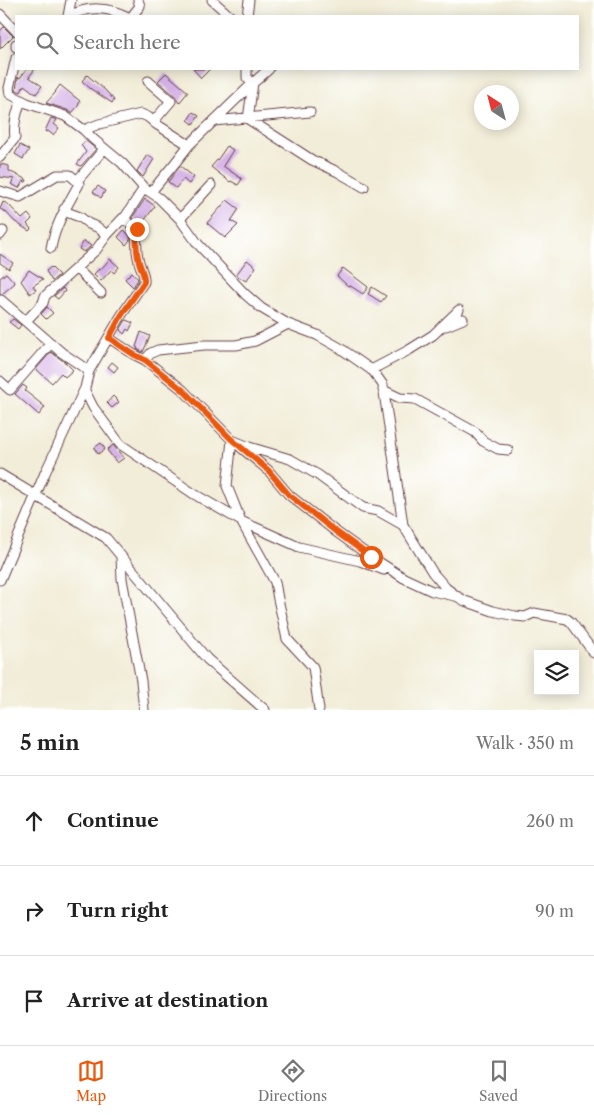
<!DOCTYPE html>
<html lang="en">
<head>
<meta charset="utf-8">
<style>
	:root { --surface:#fff; --page:#f6f6f6; --text:#222; --muted:#767676; --line:#e0e0e0; --accent:#ea580c }
	body { margin:0; font-family:"Libre Caslon Text",serif; background:var(--page); color:var(--text) }
	.controls { position:absolute; right:15px; bottom:15px; display:grid; overflow:hidden; border-radius:0px; box-shadow:0 2px 12px #0003 }
	.controls button { width:45px; height:45px; display:grid; place-items:center; padding:0; border:0; border-bottom:1px solid var(--line); background:var(--surface); color:var(--text); font:25px sans-serif }
	.compass { position:absolute; left:474px; top:85px; width:45px; height:45px; border-radius:50%; background:var(--surface); box-shadow:0 2px 12px #0003; rotate:324deg }
	.stop { position:absolute; width:15px; height:15px; margin:-11px; border:4px solid #ea580c; border-radius:50%; background:#fff }
	.stop.end { background:#ea580c; border-color:#fff; box-shadow:0 1px 5px #0008 }
	.list { margin:0; padding:0; list-style:none }
	h2 { display:flex; justify-content:space-between; align-items:center; height:65px; margin:0; padding:0 20px; font-size:21px }
	h2 small { font-size:16px; font-weight:400; color:var(--muted) }
	.list li { display:grid; grid-template-columns:32px 1fr auto; gap:15px; align-items:center; box-sizing:border-box; height:90px; padding:0 20px; border-top:1px solid var(--line) }
	.list b { display:block; font-size:19px; white-space:nowrap }
	.list em { font-size:16px; font-style:normal; color:var(--muted) }
	.icon { flex:none; width:28px; height:28px; fill:none; stroke:currentColor; stroke-width:2; stroke-linecap:round; stroke-linejoin:round }
	.map { position:relative; flex:none; width:594px; height:710px; overflow:hidden }
	.search { position:absolute; background:var(--surface); box-shadow:0 2px 12px #0003; left:15px; right:15px; top:15px; height:55px; display:flex; align-items:center; gap:12px; box-sizing:border-box; padding:0 18px; border-radius:0px; color:var(--muted); font-size:19px }
	.sheet { height:335px; background:var(--surface) }
	nav { display:flex; justify-content:space-around; align-items:center; box-sizing:border-box; height:70px; border-top:1px solid var(--line); background:var(--surface); font-size:14px; color:var(--muted) }
	nav a { display:grid; justify-items:center; gap:2px }
	nav .on { color:var(--accent) }
	.map>svg:first-child { display:block }
</style>
</head>
<body>
<div class="map">
<svg width="594" height="710" viewBox="0 0 594 710">
	<rect width="100%" height="100%" fill="#fff"/>
	<filter id="ink" filterUnits="userSpaceOnUse"><feTurbulence type="fractalNoise" baseFrequency=".02" numOctaves="2"/><feDisplacementMap in="SourceGraphic" scale="10" xChannelSelector="R" yChannelSelector="G"/><feConvolveMatrix kernelMatrix="1 2 1 2 8 2 1 2 1" color-interpolation-filters="sRGB"/></filter>
	<filter id="wash" filterUnits="userSpaceOnUse"><feTurbulence type="fractalNoise" baseFrequency=".0096" numOctaves="4" result="noise"/><feDisplacementMap in="SourceGraphic" scale="20" xChannelSelector="R" yChannelSelector="G"/><feGaussianBlur stdDeviation="1.12" result="paint"/><feColorMatrix in="noise" values="0 0 0 0 0 0 0 0 0 0 0 0 0 0 0 0 0 1.4 0 .05"/><feComposite in="paint" operator="in"/></filter>
	<g filter="url(#wash)">
		<rect width="100%" height="100%" fill="#f2edd8"/>
		<g id="blocks">
			<path fill="#d4b1e6" d="M4,27L13,36L0,49V31Z
				M27,69H35L29,77L42,86L36,94L24,85L21,92L16,90L18,77L20,78Z
				M193,69H210L201,78Z
				M166,73L188,92L179,103L175,96L158,81Z
				M87,75L105,90L114,100L112,103L91,89L82,81Z
				M60,85L80,101L78,106L72,113L67,110L46,103L56,92H55Z
				M193,112L199,116L193,124L188,120Z
				M51,118L57,120L54,124L59,128L53,135L48,131L46,132L45,131Z
				M86,141L96,149L81,166L77,164L86,152L81,145Z
				M20,145L29,150L23,159L15,154Z
				M227,146L233,150L223,166L242,179L238,185L231,181L230,182L211,167L218,159Z
				M147,155L154,159L143,177L137,171Z
				M0,164L9,166V171L27,180L26,182L23,181L19,188L11,184L14,179L0,177Z
				M180,166L194,177L189,184L183,179L176,188L168,182Z
				M98,186L105,191L101,198L93,192Z
				M145,199L155,206L141,225L132,218Z
				M227,200L239,209L231,221L238,225L225,238L207,223Z
				M3,202L8,204L22,219L28,214L32,219L27,224L31,229L29,231L14,221L6,212L0,209Z
				M124,230L130,236V240L126,245L118,237Z
				M84,241L91,246L84,252L79,249Z
				M0,254L13,263L9,269L0,263Z
				M110,259L119,267L114,273L111,270L101,281L94,274L99,269L100,270Z
				M247,260L256,267L246,281L236,275Z
				M51,267L59,275L52,281L46,271Z
				M343,268L368,287L363,294L349,285L348,286L337,276Z
				M29,270L43,279L33,286L36,290L30,294L21,281Z
				M132,272L138,279L133,287L125,279Z
				M6,273L15,283L2,294H0V278Z
				M372,287L386,296L381,302L368,294Z
				M63,288L65,291L58,299L54,296Z
				M47,307L53,313L46,319L41,314Z
				M13,319L21,325L18,329L9,322Z
				M126,320L133,323L129,331L127,329L124,334L120,330Z
				M141,332L150,336L143,352L137,349L138,348L136,347Z
				M51,352L66,363L73,370L65,377L61,373L52,383L36,369Z
				M112,362L118,367L114,372L108,367Z
				M23,385L27,388L25,391L45,407L39,415L15,394Z
				M113,396L119,402L112,408L107,403Z
				M101,443L105,449L98,454L94,448Z
				M113,445L124,458L117,463L107,450Z"/>
		</g>
	</g>
	<g filter="url(#ink)">
		<use href="#blocks" fill-opacity="0" stroke="#633e45" stroke-width="1"/>
		<g fill="none" stroke-linecap="round" stroke-linejoin="round">
			<g stroke="#633e45" stroke-width="11">
				<path id="street" d="M212,0L230,16
					M0,14L16,31
					M68,16L71,0
					M70,16C87,6 108,7 126,16
					M132,16L140,6L138,0
					M247,16L249,0
					M16,44V47
					M16,58L9,88L10,94L27,103L65,116L84,130L93,139L122,163L144,188L159,198L180,219L198,244L245,294L261,308L288,324L317,335L340,348L373,371L383,385L403,525
					M269,69L253,83L248,119L312,160L338,172L364,187
					M148,81L171,101L154,121
					M214,121L310,112
					M84,130L99,124L141,114L148,117L156,124L189,145
					M0,157L15,138C13,124 17,113 21,100
					M0,191L20,197L57,175H70L77,181
					M151,192L175,163L189,145L253,83L247,78V69
					M64,209L69,213L80,217L89,224L97,227L107,235
					M124,219L137,229C136,240 136,251 139,262C141,270 145,274 144,282L121,316L89,371L85,388V391L93,407L120,444L194,494L241,521L299,547L360,561L384,570
					M180,219L211,185
					M0,235L3,231
					M51,248C55,225 68,204 79,184L77,181L104,149
					M76,268L101,293
					M1,300L61,352L89,371
					M26,321L43,303L45,296L96,250L107,235L123,218L124,219L144,188
					M446,326L463,319
					M109,338L133,354L145,360L183,390L232,440L249,447L290,459L318,475L363,508L378,511L403,525L433,573L446,588L458,597L465,601L493,611L515,616L525,617L534,613L567,619L571,622L594,653
					M145,360L151,353L158,350L204,345H236L255,341L288,324
					M371,370L409,350L433,335L459,310
					M0,381L10,390L51,343
					M383,390L400,398L415,399L475,432L483,441L498,449L508,450
					M0,474L106,538L207,659L265,710
					M121,557L122,579L141,681L144,710
					M0,580L45,473L85,388
					M319,710L313,667L287,639L278,599L275,582L241,521L227,486L232,440L268,470L289,495L335,531L371,557L404,578L432,591L455,596"/>
			</g>
			<use href="#street" stroke="#fff" stroke-width="9"/>
		</g>
	</g>
	<g fill="none" stroke-linecap="round" stroke-linejoin="round" filter="url(#ink)">
		<path stroke="#ea580c" stroke-width="6" d="M137,229C136,240 136,251 139,262C141,270 145,274 144,282L121,316L109,338L133,354L145,360L183,390L230,438L268,470L289,495L335,531L371,557"/>
	</g>
</svg>
<div class="controls">
<button><svg class="icon" aria-label="layers" viewBox="0 0 24 24"><path d="M12 4l9 5-9 5-9-5zM3 14l9 5 9-5"/></svg></button>
</div>
<svg class="compass" viewBox="-18 -18 36 36"><path d="M0-13l5 13h-10z" fill="#e53935"/><path d="M0 13l5-13h-10z" fill="#767676"/></svg>
<div class="stop" style="left:371px;top:557px"></div>
<div class="stop end" style="left:137px;top:229px"></div>
<div class="search"><svg class="icon" aria-label="search" viewBox="0 0 24 24"><circle cx="10" cy="10" r="6"/><path d="M15 15l6 6"/></svg>Search here</div>
</div>
<section class="sheet">
<h2>5 min<small>Walk · 350 m</small></h2>
<ul class="list">
<li><svg class="icon" aria-label="ahead" viewBox="0 0 24 24"><path d="M12 20V5M6 11l6-6 6 6"/></svg><div><b>Continue</b></div><em>260 m</em></li>
<li><svg class="icon" aria-label="right" viewBox="0 0 24 24"><path d="M7 20v-9h11M14 6l5 5-5 5"/></svg><div><b>Turn right</b></div><em>90 m</em></li>
<li><svg class="icon" aria-label="arrive" viewBox="0 0 24 24"><path d="M6 21V4h12l-3 4 3 4H6"/></svg><div><b>Arrive at destination</b></div></li>
</ul>
</section>
<nav>
<a class="on"><svg class="icon" aria-label="map" viewBox="0 0 24 24"><path d="M3 6l6-2 6 2 6-2v14l-6 2-6-2-6 2zM9 4v14M15 6v14"/></svg>Map</a>
<a><svg class="icon" aria-label="directions" viewBox="0 0 24 24"><path d="M12 3l9 9-9 9-9-9zM9 14v-3h6M13 9l2 2-2 2"/></svg>Directions</a>
<a><svg class="icon" aria-label="saved" viewBox="0 0 24 24"><path d="M7 4h10v16l-5-4-5 4z"/></svg>Saved</a>
</nav>
</body>
</html>
